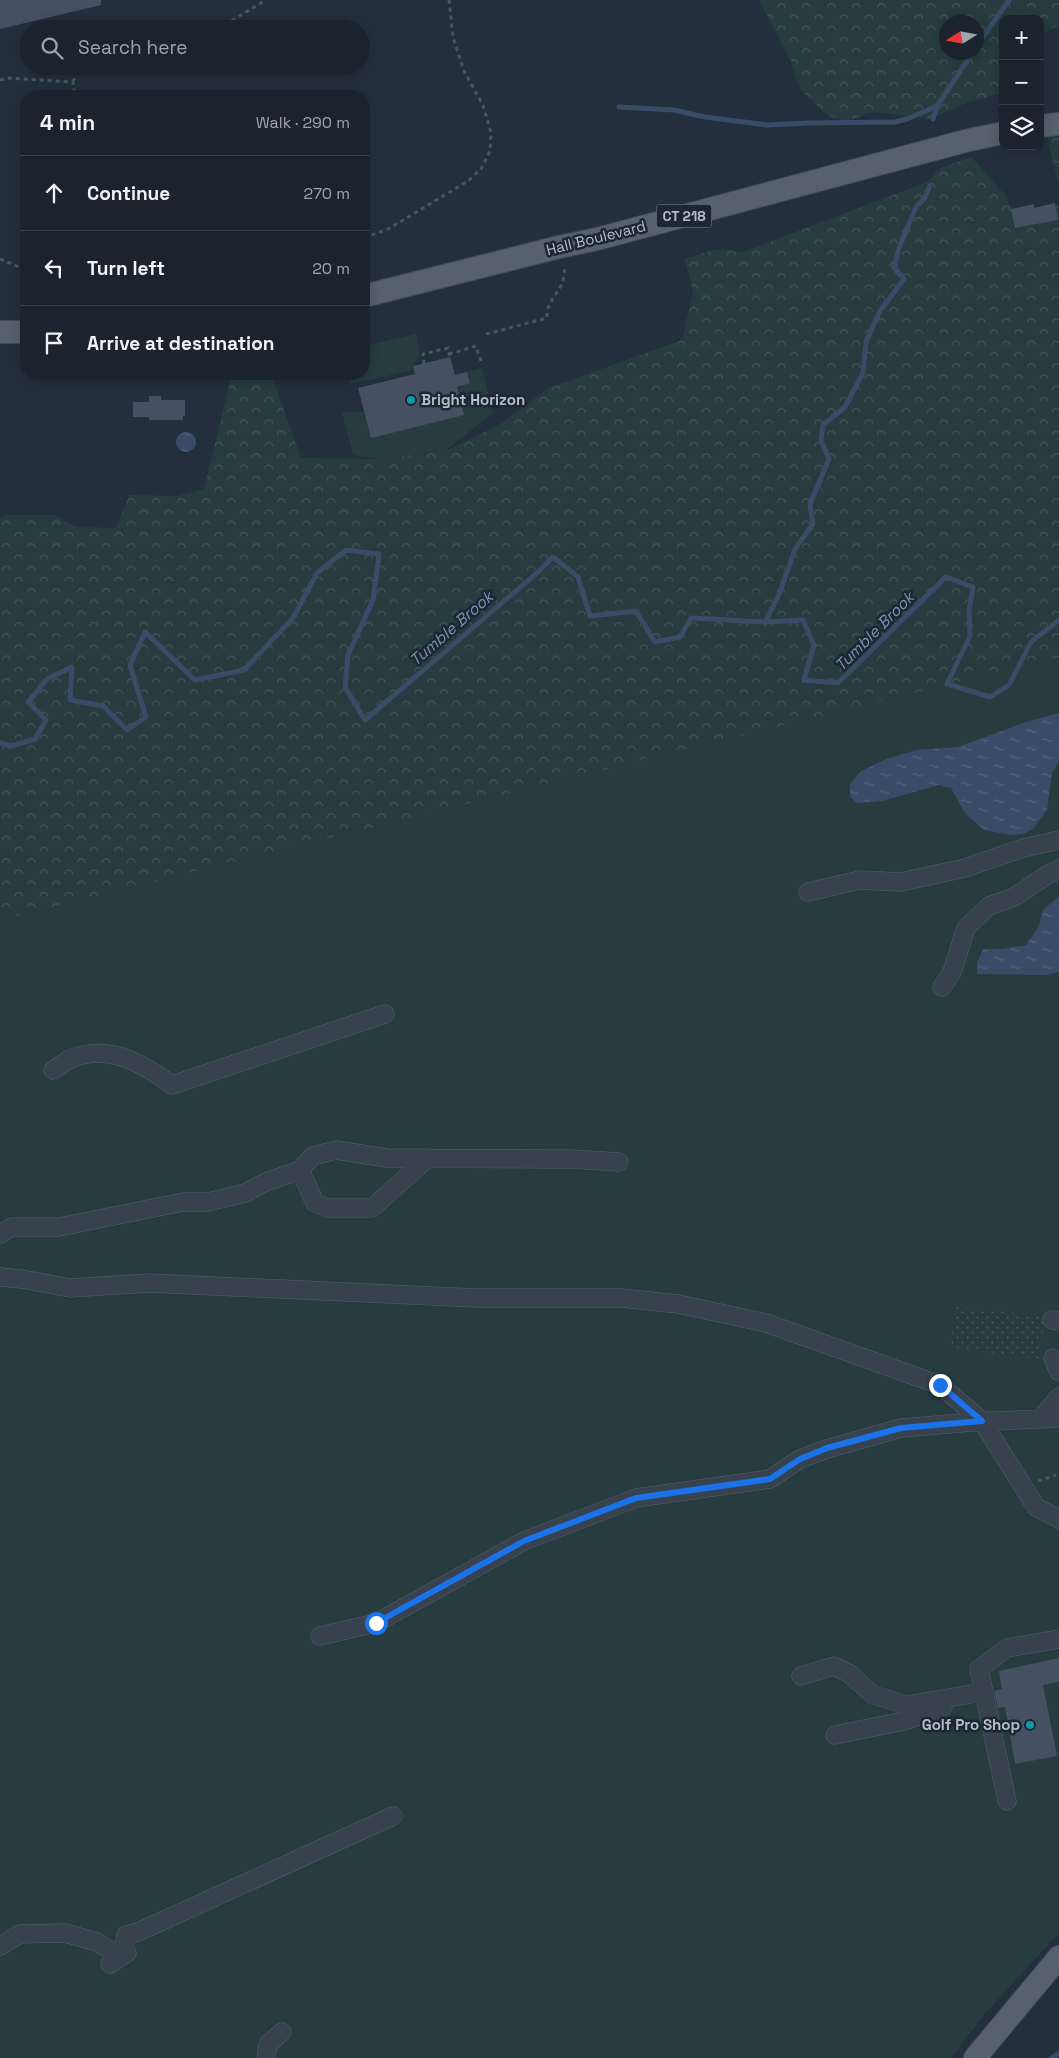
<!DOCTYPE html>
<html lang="en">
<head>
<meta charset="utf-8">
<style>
	:root { --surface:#1b232e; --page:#282f3a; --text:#f1f3f6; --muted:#a0a4aa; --line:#39404a }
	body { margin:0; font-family:"Space Grotesk",sans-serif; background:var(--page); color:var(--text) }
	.controls { position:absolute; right:15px; top:15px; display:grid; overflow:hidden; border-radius:10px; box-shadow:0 2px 12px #0003 }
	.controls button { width:45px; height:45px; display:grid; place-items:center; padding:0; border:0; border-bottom:1px solid var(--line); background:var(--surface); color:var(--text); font:25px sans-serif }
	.compass { position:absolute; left:939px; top:15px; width:45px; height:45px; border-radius:50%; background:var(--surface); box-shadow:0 2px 12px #0003; rotate:259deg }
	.stop { position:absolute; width:15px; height:15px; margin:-11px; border:4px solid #1a73e8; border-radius:50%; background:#fff }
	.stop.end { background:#1a73e8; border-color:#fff; box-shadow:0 1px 5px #0008 }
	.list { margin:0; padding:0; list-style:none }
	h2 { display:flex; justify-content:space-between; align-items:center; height:65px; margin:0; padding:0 20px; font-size:21px }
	h2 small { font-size:16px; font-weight:400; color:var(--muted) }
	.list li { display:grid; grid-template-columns:32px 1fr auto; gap:15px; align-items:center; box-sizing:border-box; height:75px; padding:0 20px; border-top:1px solid var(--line) }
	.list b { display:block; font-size:19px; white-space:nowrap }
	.list em { font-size:16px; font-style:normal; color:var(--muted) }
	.icon { flex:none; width:28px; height:28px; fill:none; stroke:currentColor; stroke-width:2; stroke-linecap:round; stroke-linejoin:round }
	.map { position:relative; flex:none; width:1059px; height:2058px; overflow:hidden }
	.search { position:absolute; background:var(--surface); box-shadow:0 2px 12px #0003; left:20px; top:20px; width:350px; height:55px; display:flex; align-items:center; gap:12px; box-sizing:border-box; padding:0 18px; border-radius:28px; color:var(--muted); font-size:19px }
	.panel { position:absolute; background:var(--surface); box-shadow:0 2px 12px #0003; left:20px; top:90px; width:350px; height:290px; border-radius:20px }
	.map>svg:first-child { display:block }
</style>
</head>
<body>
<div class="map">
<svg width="1059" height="2058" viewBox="0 0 1059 2058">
	<defs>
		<pattern id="forest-crowns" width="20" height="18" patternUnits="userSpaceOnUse" patternTransform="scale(1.25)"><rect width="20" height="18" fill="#263c3f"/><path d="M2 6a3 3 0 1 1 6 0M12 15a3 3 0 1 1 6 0" fill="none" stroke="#435659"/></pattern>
		<pattern id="garden-dots" width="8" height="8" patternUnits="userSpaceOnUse" patternTransform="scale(1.25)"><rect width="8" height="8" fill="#263c3f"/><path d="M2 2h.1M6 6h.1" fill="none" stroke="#435659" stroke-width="1.8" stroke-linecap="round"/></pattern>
		<pattern id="water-ripples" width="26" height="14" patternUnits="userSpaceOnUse" patternTransform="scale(1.25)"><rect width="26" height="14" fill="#394c67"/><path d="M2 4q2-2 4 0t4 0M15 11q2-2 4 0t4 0" fill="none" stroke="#53647b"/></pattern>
	</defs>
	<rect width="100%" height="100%" fill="#242f3e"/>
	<path fill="#263c3f" d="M416,334L420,356L412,365L413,370L351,384L348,374H364V346Z
		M482,368L493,413L445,451L378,459L353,455L342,412H364L371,437L464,415L458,389L462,386L459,374Z
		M1059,656V1933L982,2017L951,2058H0V920Z"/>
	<path fill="url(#forest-crowns)" fill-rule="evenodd" d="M759,0H1059V25L1040,35V19H1003V93L968,102L930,119L877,112L867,113L858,118L848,120L837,119L827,115L803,92L797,83L791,62ZM946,22H976V52H946Z
		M1047,136H1059V183L1057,178Z
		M971,157L1006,196L1015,219L1059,205V657L0,920V518L6,515H54L76,527L116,528L129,495L178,496L204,489L232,374H271L301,458L378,459L445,451L499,425L549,388L682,340L693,292L685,259L717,249L743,252L927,182L941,168Z"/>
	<path fill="url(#garden-dots)" d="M955,1307L1045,1316L1039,1359L951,1347Z"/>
	<path fill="url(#water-ripples)" d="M176 442a10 10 0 1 1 20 0a10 10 0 1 1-20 0Z
		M1059,713V761L1052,773L1047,810L1033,829L1023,834L1011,835L984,830L965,813L951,788L938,785L883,801L856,803L850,796V784L861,771L884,760L916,750L958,747L1026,722Z
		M1059,896V972L1047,975L977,974V963L983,949H1002L1026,945L1038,928L1043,910Z"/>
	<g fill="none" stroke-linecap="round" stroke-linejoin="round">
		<path stroke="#394c67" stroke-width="5" d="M976,47L1009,0
			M619,107L674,110L705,117L767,125L809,123L895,122L907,119L937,106
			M933,119L937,106L973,52
			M765,622L779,595L795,549L813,524L810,504L829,459L821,440L823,425L845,407L863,373L866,342L880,311L904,279L894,268L899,248L916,207L924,199L930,186
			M0,743L11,746L35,739L46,720L28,702L47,679L72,667L70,700L103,706L127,730L146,717L130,665L145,632L195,680L244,670L293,618L317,573L346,550L379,554L373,600L348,655L345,687L365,720L537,573L553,557L578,577L590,616L636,611L655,642L680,637L691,618L765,622L803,620L814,645L804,680L838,683L946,577L973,587L969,611L970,636L947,684L990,697L1009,685L1031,642L1059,620
			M1052,2058L1059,2053"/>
	</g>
	<path fill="#455162" d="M0,0H101V5L0,29Z
		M1055,203L1058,220L1015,228L1011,209L1034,204V208Z
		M450,357L455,375L467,372L470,383L457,387L464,415L371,438L358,388L415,374L413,366Z
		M149,396H161V400H185V416H183V420H149V417H133V402H149Z
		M1059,1658V1682L1043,1685L1057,1756L1015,1764L1005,1707L998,1708L994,1691L1002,1689L999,1671Z"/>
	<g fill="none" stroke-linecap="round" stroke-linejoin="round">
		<g stroke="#565f6c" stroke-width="19">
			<path id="minor" d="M808,892L860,880L901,882L965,868L1023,848L1059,840
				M942,987L952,972L966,928L989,906L1014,897L1047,875L1059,869
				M53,1070C59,1067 64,1062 70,1059C108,1043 142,1063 172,1085L385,1014
				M428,1158L372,1208H328L315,1203L300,1170L313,1156L336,1150L386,1158L570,1159L619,1162
				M0,1234L12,1227H59L183,1202H208L245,1193L266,1182L300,1170
				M0,1277L22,1279L70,1288L149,1283L476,1298H622L678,1304L766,1323L940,1385L982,1421L1036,1507L1059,1519
				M1052,1320L1059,1321
				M1053,1358L1059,1372
				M1040,1419L1059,1397
				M320,1636L376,1623L524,1541L636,1498L770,1479L800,1459L827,1449L901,1428L973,1422L1059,1418
				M801,1676L834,1666L850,1674L873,1695L907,1705L983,1692
				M835,1735L904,1721L943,1707
				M1007,1801L979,1669L1007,1648L1059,1639
				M0,1946L20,1934L65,1933L97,1942L121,1957
				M110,1964L127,1953L124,1945L126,1935L138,1932L393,1816
				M266,2058L268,2044L282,2032"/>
		</g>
		<g stroke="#414a57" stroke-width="24">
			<path id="major" d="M1040,126L1059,124
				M364,296L559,247L597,239L969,140L1003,133
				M0,332H26
				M975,2058L1059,1957"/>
		</g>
		<path stroke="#44595c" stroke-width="3" stroke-dasharray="4 4" stroke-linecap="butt" d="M125,29L153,24L171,29
			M218,29L266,0
			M0,80L9,78L73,82L75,96
			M73,82L79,66
			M364,238L390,228L468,181L481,169L490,151L491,133L483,105L464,71L453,37L449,0
			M0,259L26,270
			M486,334L547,318C545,298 568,290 564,266
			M449,354L476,346L481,361
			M424,364L423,354L448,348L449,354L454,358
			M1038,1481L1056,1475"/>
		<use href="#minor" stroke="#38414e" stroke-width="18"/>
		<use href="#major" stroke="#56606e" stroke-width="22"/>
	</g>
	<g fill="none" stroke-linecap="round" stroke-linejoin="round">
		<path stroke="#1a73e8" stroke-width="6" d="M376,1623L524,1541L636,1498L770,1479L800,1459L827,1448L901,1428L982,1421L940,1385"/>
	</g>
	<g fill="#0f9aa8" stroke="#1d2633" stroke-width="2">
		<circle cx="411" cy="400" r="5"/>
		<circle cx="1030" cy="1725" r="5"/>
	</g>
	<g text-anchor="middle" stroke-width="5" stroke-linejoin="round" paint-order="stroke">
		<rect fill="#1d2633" stroke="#878f9c" stroke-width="1" x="656.5" y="204.5" width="55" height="23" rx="4"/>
		<g font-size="14" font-weight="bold" fill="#b4bcc9">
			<text x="684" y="221">CT 218</text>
		</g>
		<g font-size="15" fill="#b4bcc9" stroke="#1d2633">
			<text transform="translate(596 238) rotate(-14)" y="5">Hall Boulevard</text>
		</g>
		<g font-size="15" font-weight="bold" fill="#b4bcc9" stroke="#1d2633" text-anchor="start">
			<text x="421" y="405">Bright Horizon</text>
			<text x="1020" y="1730" text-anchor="end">Golf Pro Shop</text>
		</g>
		<g font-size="16" font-style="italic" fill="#7c92b1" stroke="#1d2633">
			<text transform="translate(451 628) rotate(-41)" y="6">Tumble Brook</text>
			<text transform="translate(874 631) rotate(-45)" y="6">Tumble Brook</text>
		</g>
	</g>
</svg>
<div class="controls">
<button>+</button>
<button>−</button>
<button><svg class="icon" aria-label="layers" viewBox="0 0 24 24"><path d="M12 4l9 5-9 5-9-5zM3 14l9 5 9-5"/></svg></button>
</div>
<svg class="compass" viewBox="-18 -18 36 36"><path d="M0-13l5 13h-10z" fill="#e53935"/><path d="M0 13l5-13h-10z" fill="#a0a4aa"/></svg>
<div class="stop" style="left:376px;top:1623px"></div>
<div class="stop end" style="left:940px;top:1385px"></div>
<div class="search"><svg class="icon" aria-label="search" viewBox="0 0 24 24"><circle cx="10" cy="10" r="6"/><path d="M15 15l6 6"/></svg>Search here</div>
<section class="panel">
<h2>4 min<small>Walk · 290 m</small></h2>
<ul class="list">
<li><svg class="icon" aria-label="ahead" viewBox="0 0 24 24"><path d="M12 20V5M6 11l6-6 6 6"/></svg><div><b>Continue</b></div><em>270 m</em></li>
<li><svg class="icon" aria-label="left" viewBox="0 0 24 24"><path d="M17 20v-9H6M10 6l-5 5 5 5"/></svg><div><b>Turn left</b></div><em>20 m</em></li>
<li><svg class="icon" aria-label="arrive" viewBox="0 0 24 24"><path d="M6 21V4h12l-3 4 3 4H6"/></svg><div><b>Arrive at destination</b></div></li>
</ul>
</section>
</div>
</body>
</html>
